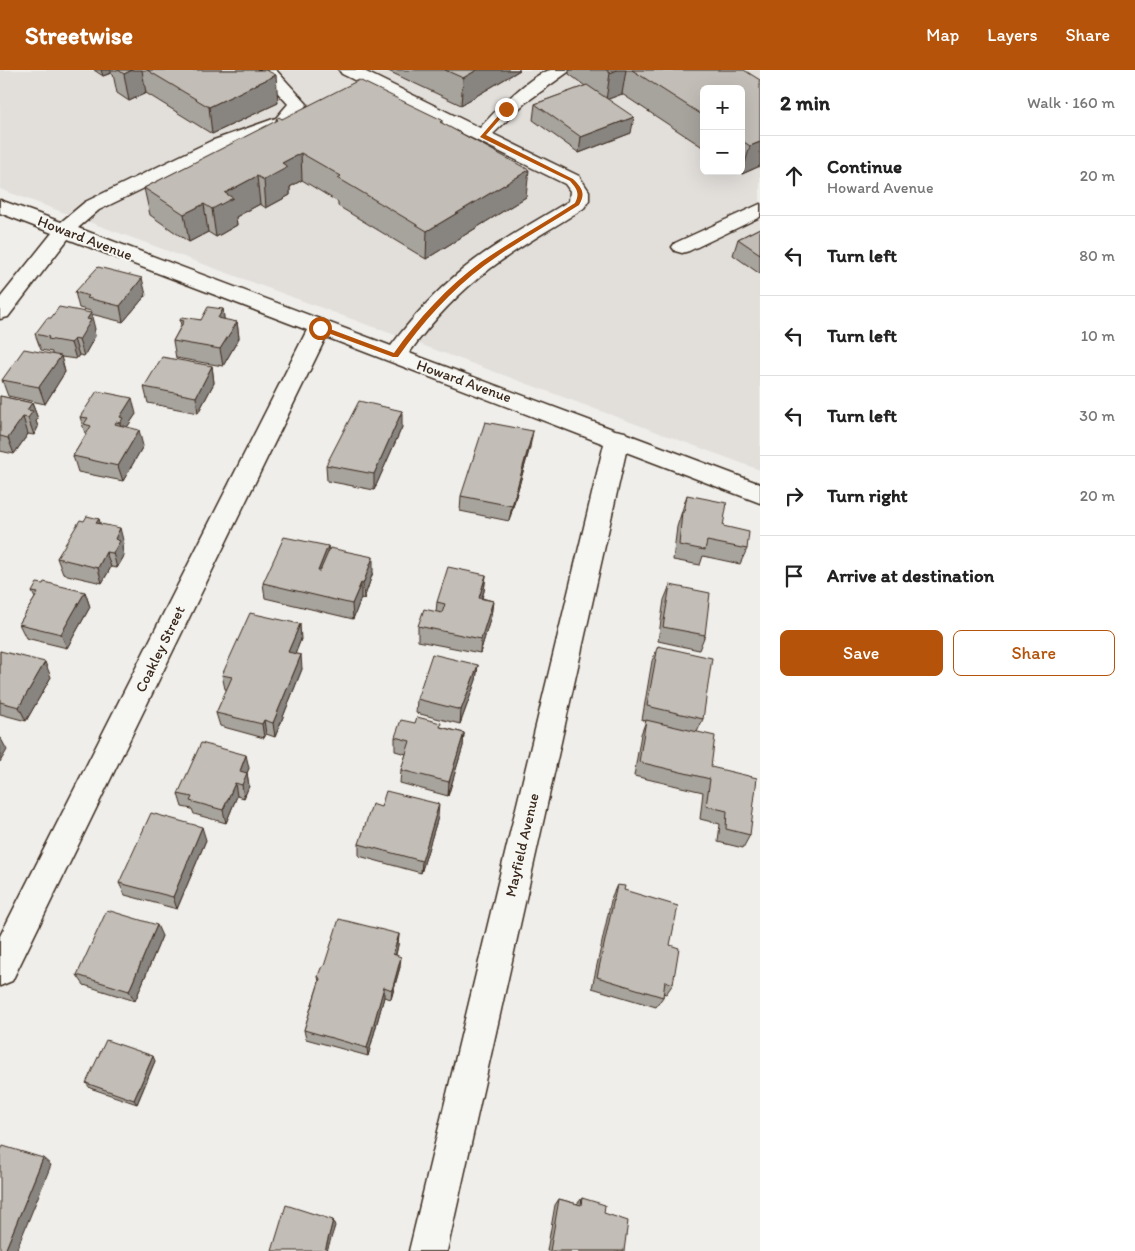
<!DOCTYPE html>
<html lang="en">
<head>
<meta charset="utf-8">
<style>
	:root { --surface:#fff; --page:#f2f2f2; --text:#222; --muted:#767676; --line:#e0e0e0; --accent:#b45309 }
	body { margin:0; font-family:Itim,sans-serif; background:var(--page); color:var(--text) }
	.controls { position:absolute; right:15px; top:15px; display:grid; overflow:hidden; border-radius:8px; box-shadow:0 5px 20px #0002 }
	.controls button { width:45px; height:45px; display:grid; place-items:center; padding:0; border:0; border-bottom:1px solid var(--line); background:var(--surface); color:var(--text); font:25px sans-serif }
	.stop { position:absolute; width:15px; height:15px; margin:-11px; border:4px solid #b45309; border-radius:50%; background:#fff }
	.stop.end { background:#b45309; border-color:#fff; box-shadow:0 1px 5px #0008 }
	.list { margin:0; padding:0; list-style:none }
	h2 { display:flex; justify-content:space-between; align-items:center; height:65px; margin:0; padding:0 20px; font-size:21px }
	h2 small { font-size:16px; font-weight:400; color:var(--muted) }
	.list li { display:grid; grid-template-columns:32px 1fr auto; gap:15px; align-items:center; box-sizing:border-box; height:80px; padding:0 20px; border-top:1px solid var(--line) }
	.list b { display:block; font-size:19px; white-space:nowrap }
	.list p { margin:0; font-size:16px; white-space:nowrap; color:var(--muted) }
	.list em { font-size:16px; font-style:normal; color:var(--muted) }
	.actions { display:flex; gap:10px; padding:15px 20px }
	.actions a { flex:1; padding:11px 0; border:1px solid var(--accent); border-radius:8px; text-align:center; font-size:18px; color:var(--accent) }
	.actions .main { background:var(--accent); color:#fff }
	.icon { flex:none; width:28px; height:28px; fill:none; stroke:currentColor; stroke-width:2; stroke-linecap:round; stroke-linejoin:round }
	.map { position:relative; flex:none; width:760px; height:1181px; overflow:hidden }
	header { display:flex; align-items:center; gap:30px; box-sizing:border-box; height:70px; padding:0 25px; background:var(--accent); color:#fff }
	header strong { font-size:24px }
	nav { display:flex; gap:28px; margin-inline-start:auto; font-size:18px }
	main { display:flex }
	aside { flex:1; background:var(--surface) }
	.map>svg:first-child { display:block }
</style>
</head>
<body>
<header>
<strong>Streetwise</strong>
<nav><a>Map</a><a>Layers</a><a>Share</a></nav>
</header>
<main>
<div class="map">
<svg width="760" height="1181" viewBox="0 0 760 1181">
	<rect width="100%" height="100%" fill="#efeeea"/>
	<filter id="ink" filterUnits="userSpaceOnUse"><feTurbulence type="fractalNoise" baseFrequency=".02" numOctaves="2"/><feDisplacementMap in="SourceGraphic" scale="10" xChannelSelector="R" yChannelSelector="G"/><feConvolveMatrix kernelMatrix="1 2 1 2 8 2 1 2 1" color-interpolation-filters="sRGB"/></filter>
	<g filter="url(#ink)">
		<path fill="#e2dfdb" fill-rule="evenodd" d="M0,0H760V400L0,119ZM704,19H741V101H704Z"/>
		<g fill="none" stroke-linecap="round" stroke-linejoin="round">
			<g stroke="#3b2a1e" stroke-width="3">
				<path id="minor" d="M257,0H276L307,34L288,56L225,79L99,140L78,158L391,276C412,248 435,222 462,200C495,173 533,153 569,131L570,121L565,114L342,4L339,0H362L480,58C493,43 532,3 551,0C557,0 564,0 571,0L525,33L493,64L579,106L589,121V130L584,138C553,158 520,176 491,198C459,222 432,251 409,283L615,360L625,362L627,364L760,414V433L626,382L447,1181H409L604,374L326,267L12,911L0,916V866L307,260L68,169L8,247L0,249V228L52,163L0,143V130L61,152L85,132L211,71L276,48L288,34Z
					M760,134V147L689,181L682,183L675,181L672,177L675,173Z"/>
			</g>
			<use href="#minor" fill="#f6f6f2" fill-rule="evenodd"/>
		</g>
		<path fill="#a7a39d" stroke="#3b2a1e" d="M94,0H266L278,33L212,64L146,23L129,31L117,23L113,4L111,3L103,6Z
			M386,0H520L461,35Z
			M569,0H744L760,96L742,104L739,101H741V19H704V78L622,24L608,29L631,63L579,83L533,50L535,34L585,16L569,4Z
			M276,49L442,50V53L526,127L426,189L338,136V132L302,110L290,117V125L266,138L260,134L236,147L237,155L216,167L208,162L189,172L150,145L144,118L276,52Z
			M760,158V204L733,185L738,169Z
			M75,222L146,225L123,252L91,244V241L79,238Z
			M223,239L224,250L237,252L239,268L223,296L176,288L173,271L181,256L180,250H201Z
			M95,259L94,261L95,266L84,286L79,285L76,289L61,287L65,302L45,334L8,326L2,310L52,285V282L41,280L35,264Z
			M212,296L214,313L198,343L148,333L144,317Z
			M0,326L32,333L38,349L36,351L38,357L34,365L28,364L14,384L0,381Z
			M136,344L127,357L143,376L123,411L78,402L73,386L87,363H85L80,347Z
			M402,357L374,420L327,411L326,395Z
			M530,377L509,451L460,441L461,426Z
			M687,425L723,456L747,479L740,494L703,486L700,495L673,490L677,457Z
			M99,449L100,454L124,474L122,478L124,486L117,498L111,497L102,513L63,504L57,488L84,451Z
			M328,476V481L373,502L364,529L361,528L353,549L265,528L263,513Z
			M486,505L484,521L482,528L493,531L491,546L480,583L418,571V556L436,542L437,532Z
			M670,515L705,565L699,580L658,571L664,530Z
			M32,522H85L90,537L67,578L26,568L19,554L35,528Z
			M301,569L295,584L302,599L275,667L266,664L264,668L220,656L216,643L227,620L225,619L222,605Z
			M658,576L703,649L697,662L711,697L750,765L743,778L718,772L720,754L700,749L703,722L634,706L641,664L646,651L642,650L652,591Z
			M0,581L51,607L26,651L0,644Z
			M478,595L476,610L460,654L416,643L417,629Z
			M415,653L441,657L464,663L463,676L448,726L400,713L401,700L406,684L395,681V667Z
			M249,698L247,703L249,716L244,728L237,726L226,753L194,744L192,739L182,737L178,724Z
			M381,737L438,747L421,803L359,786V774Z
			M206,770L177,839L125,825L119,813Z
			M617,815L624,820L670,875L673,914L666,924L663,923V927L656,937L592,918L612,826Z
			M399,864L398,875L396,885L400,897L391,929L384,927L368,986L306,969L304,960L319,912L318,906Z
			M162,866L135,931L84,915L77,905Z
			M155,991L137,1034L90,1018L86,1013Z
			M582,1128L604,1143L624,1181H547L555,1135L559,1129L577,1134Z"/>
		<path fill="#888480" stroke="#3b2a1e" d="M101,0H111V3L103,6Z
			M132,0H142L146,23L129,31L124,4Z
			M477,0H520L461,35L463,8Z
			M617,0H626L622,24L606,30L610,3Z
			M276,5L278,33L212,64L209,37Z
			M634,47L631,63L579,83L581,67Z
			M760,72V96L742,104L750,76Z
			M301,83L302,110L290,117V125L266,138L264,110L282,93Z
			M529,100L526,127L426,189L427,161Z
			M257,106L260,134L236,147L237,155L216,167L212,139L225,123Z
			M204,134L208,162L189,172L184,144Z
			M142,208L146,225L123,252L120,236Z
			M223,239L225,256L218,248Z
			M91,243L95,259L94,261L95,266L84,286L79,270L87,249Z
			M237,252L239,268L223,296L220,279Z
			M74,269L79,285L76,289L71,273Z
			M61,286L65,302L45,334L39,317Z
			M212,296L214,313L198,343L196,327Z
			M132,328L136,344L126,359L124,370L120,353V347Z
			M32,333L38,349L36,351L38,357L34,365L28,348L27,340Z
			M402,341V357L374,420V404Z
			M23,347L28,364L14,384L8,368Z
			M139,360L143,376L123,411L118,396Z
			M533,361L530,377L509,451L512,436Z
			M99,449L103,464L96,453Z
			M120,458L124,474L122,478L124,486L117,498L113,483L115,469Z
			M328,476L329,491L319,516L318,501Z
			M106,482L111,497L102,513L98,498Z
			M373,487V502L364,529L363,514Z
			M486,505L484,521L477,543L479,528Z
			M361,513V528L353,549L352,534Z
			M85,522L90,537L67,578L61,564Z
			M493,531L491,546L480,583L481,569Z
			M300,554L301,569L290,597L288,582Z
			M301,585L302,599L275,667L273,653Z
			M45,592L51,607L26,651L19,637Z
			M478,595L476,610L460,654L461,640Z
			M264,650L266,664L264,668L262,654Z
			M464,663L463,676L448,726L449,712Z
			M0,667L7,680L0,692Z
			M246,685L249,698L247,703L249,716L244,728L242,715L240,701Z
			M235,713L237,726L226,753L223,740Z
			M439,734L438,747L421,803L422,791Z
			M202,757L206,770L177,839L173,827Z
			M157,855L162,866L135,931L129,921Z
			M399,864L398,875L393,895V884Z
			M401,887L400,897L391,929L392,920Z
			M384,917V927L368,986L367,978Z
			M153,986L155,991L137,1034L134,1030Z
			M43,1088L51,1095L16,1181H5Z
			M333,1150L335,1156L327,1181H325Z"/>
		<path fill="#c2bdb7" stroke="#3b2a1e" d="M118,0H132L124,4Z
			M147,0H266L276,5L209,37Z
			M445,0H477L463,8Z
			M606,0H617L610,3Z
			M632,0H744L760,10V72L750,76L741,70V19H704V46Z
			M359,10L442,50L440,52L529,100L427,161L338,108L341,106L301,83L282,93L288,97L264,110L257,106L225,123L233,128L212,139L204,134L184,144L144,118L278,50L276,49L279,47L282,49Z
			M587,15L634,47L581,67L535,34Z
			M760,158V184L738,169Z
			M98,197L142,208L120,236L87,228L89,226L75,222Z
			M59,237L91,243L87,249L91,250L79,270L74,269L71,273L48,269L49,267L35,264L47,248H51Z
			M208,237L223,239L218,248L237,252L220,279L173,271L184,251L180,250L182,247L201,250Z
			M24,279L61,286L39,317L2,310Z
			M162,287L212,296L196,327L144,317Z
			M97,321L132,328L120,347L123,348L120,353L116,352L115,354L139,360L118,396L73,386L91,356L84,354L88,348L80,347Z
			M0,326L32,333L27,340L33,341L28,348L23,347L8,368L0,366Z
			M359,331L402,341L374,404L326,395Z
			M485,352L533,361L512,436L461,426Z
			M687,425L727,433L723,456L749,462L747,479L707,471L705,480L679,475L682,442H684Z
			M87,446L99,449L96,453L120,458L115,469L120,471L113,483L106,482L98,498L57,488L80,450L84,451Z
			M284,467L328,476L318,501H320L330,478L373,487L363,514L361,513L352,534L263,513Z
			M448,497L486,505L479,528L493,531L481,569L418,556L424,539L442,543L445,534L437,532Z
			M44,512L85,522L61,564L19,554L38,523L32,522L37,513L43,514Z
			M670,515L710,523L705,565L663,557Z
			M250,543L300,554L288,582L301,585L273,653L264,650L262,654L216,643L232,607L222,605Z
			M658,576L712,588L703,649L647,636Z
			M0,581L45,592L19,637L0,632Z
			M432,584L478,595L461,640L417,629Z
			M417,647L441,653L440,657L464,663L449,712L401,700L410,671L395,667L401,650L415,653Z
			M646,650L715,666L711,697L757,708L750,765L726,759L727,741L706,736L710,709L639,692Z
			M201,673L246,685L240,701L247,703L242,715L235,713L223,740L190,731L192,727L178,724Z
			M386,721L439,734L422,791L359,774L372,734L381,737Z
			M151,743L202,757L173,827L119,813Z
			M617,815L625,816L624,820L678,836L670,875L679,878L673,914L665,911L663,927L597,907Z
			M107,840L157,855L129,921L77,905Z
			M339,849L399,864L393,884L401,887L392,920L384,917L367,978L304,960L320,909L318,906L321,898L324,896Z
			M106,970L153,986L134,1030L86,1013Z
			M3,1076L43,1088L5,1181H0V1082Z
			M582,1128L605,1135L604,1143L628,1151L624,1181H550L559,1129L581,1135Z
			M286,1135L333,1150L325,1181H272Z"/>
	</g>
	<path fill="#b45309" d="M505,38L509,39L486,65L573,109C582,118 586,123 579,135C548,155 515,173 485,195C451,220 422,253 398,287H393L317,259V256H322L394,283C418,249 447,217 481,192C511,171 544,153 575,133C580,123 577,119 570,111L480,67Z"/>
	<g text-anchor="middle" stroke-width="4" stroke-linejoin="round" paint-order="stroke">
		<g font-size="15" fill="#3b2a1e" stroke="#f6f6f2">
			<text transform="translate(85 168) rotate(21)" y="5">Howard Avenue</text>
			<text transform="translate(464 311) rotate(20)" y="5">Howard Avenue</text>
			<text transform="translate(160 579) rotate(-64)" y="5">Coakley Street</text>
			<text transform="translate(522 775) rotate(-77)" y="5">Mayfield Avenue</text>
		</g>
	</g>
</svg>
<div class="controls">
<button>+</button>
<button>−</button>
</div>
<div class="stop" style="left:320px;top:258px"></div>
<div class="stop end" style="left:506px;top:39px"></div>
</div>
<aside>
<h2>2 min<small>Walk · 160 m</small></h2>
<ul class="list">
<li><svg class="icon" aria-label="ahead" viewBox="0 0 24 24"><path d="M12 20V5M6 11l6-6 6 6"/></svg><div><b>Continue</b><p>Howard Avenue</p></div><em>20 m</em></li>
<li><svg class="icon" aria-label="left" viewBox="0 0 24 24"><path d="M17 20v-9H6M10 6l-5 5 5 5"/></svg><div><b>Turn left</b></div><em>80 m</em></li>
<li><svg class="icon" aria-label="left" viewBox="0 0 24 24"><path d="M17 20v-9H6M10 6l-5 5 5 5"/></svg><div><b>Turn left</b></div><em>10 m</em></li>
<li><svg class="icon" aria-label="left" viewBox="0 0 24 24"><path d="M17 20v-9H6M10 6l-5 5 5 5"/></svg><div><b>Turn left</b></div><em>30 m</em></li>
<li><svg class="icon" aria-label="right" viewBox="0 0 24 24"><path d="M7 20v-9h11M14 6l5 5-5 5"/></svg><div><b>Turn right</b></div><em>20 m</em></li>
<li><svg class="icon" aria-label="arrive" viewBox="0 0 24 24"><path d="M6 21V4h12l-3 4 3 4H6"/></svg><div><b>Arrive at destination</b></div></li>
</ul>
<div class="actions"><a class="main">Save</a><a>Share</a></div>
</aside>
</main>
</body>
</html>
